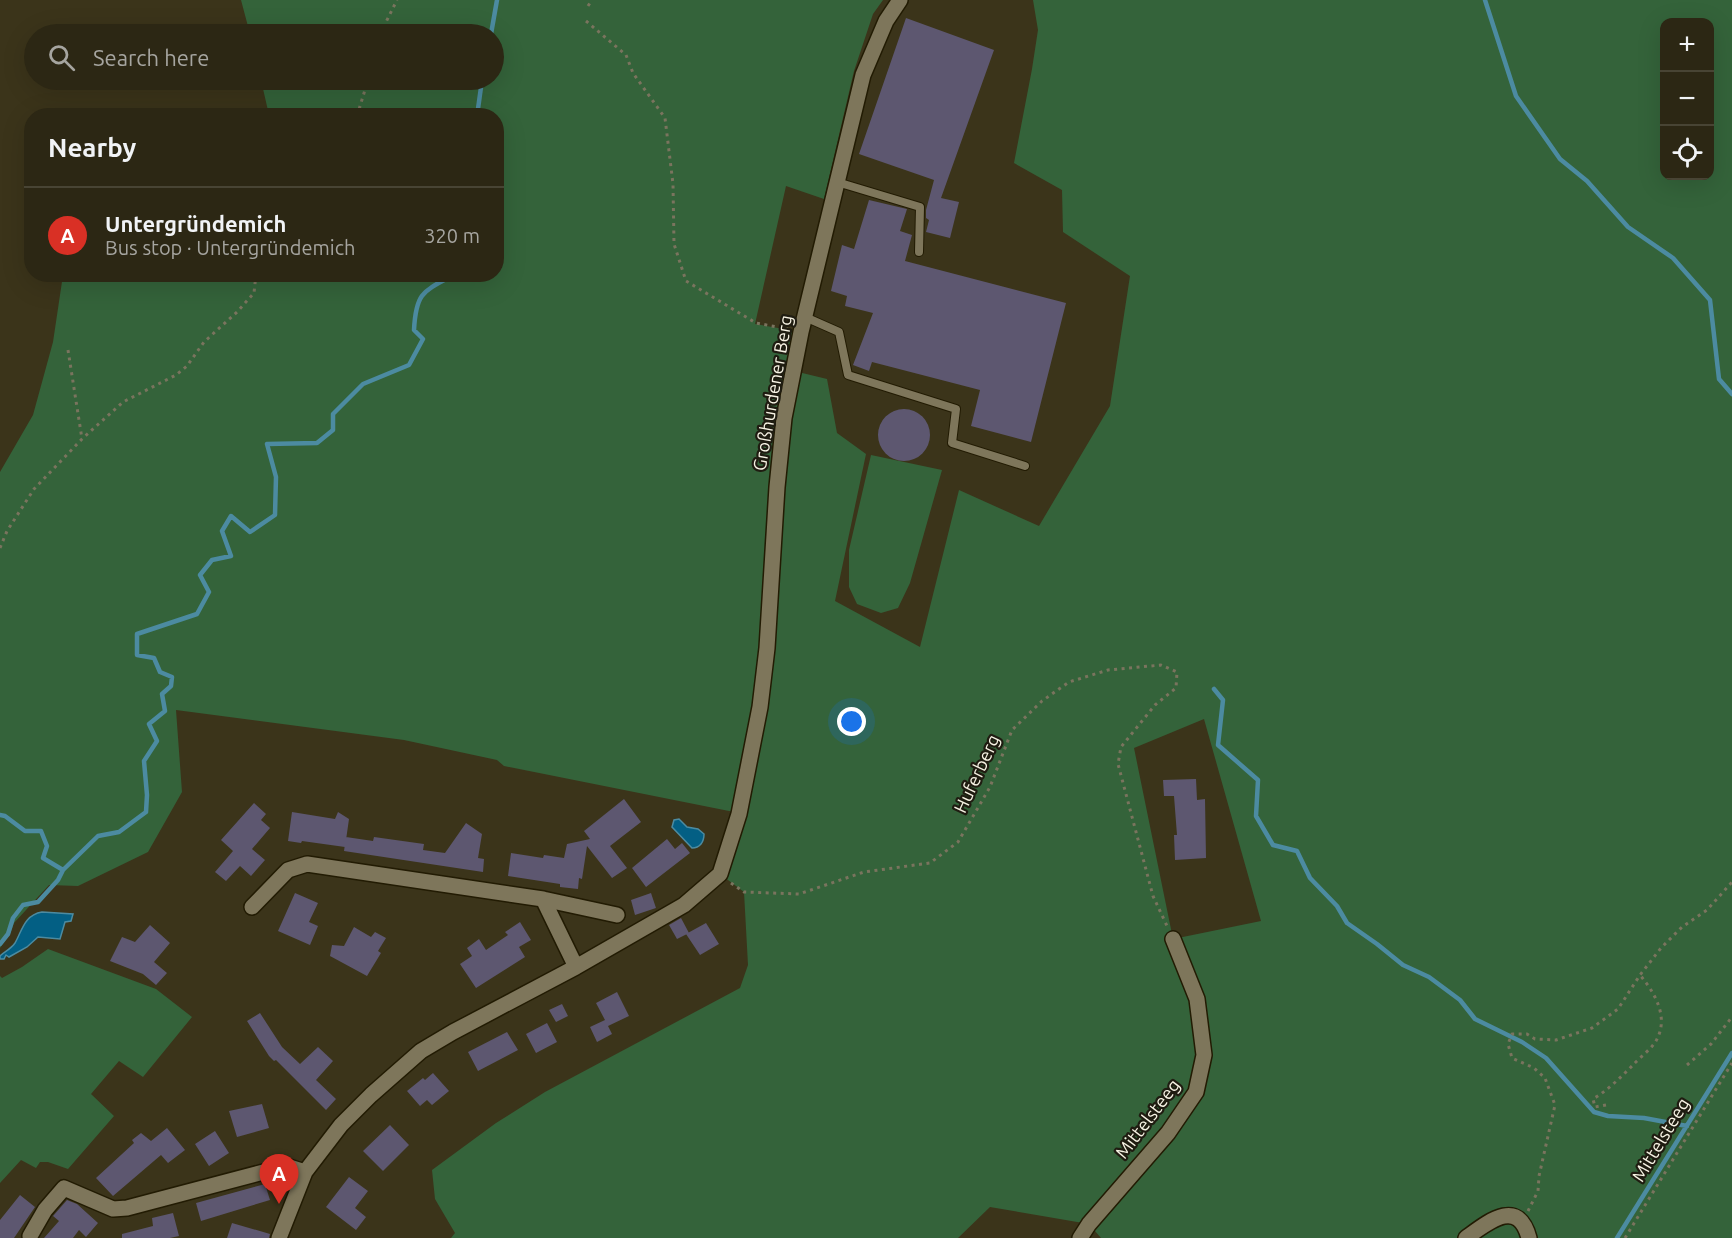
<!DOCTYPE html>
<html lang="en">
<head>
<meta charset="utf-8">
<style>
	:root { --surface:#2c2714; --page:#383322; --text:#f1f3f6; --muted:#a6a5a0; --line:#484434; --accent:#d93025 }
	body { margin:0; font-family:Ubuntu,sans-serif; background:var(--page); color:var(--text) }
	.controls { position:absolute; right:18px; top:18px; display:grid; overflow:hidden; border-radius:12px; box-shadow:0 6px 24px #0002 }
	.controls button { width:54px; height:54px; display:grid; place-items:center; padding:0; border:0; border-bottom:2px solid var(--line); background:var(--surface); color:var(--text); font:30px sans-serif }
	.you { position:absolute; left:852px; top:722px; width:21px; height:21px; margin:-15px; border:4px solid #fff; border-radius:50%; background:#1a73e8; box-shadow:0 0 0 9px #1a73e833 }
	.badge { display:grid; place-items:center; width:39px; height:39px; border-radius:50%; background:var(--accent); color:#fff; font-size:20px; font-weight:700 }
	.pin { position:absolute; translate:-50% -50px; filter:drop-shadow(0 2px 3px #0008) }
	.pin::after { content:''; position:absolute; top:32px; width:21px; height:18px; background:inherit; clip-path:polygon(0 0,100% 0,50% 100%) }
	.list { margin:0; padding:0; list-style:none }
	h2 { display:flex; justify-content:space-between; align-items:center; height:78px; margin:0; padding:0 24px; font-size:26px }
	h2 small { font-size:20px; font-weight:400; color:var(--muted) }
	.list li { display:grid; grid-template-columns:39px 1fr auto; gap:18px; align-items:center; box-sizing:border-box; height:96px; padding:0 24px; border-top:2px solid var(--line) }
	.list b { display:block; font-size:22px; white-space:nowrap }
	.list p { margin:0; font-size:20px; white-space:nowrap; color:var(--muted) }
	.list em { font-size:20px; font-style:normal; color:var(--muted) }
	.icon { flex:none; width:33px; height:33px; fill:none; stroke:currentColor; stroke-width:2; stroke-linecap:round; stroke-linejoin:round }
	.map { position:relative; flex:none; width:1732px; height:1238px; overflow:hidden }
	.search { position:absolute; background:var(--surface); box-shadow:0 6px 24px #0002; left:24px; top:24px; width:480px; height:66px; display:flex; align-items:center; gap:15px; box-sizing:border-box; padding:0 21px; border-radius:33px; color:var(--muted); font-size:22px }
	.panel { position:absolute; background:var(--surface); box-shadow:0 6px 24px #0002; left:24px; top:108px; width:480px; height:174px; border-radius:24px }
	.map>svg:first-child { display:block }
</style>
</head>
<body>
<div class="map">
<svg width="1732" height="1238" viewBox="0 0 1732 1238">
	<rect width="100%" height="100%" fill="#3b341a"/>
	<path fill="#34633a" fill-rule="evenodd" d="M241,0H883L873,14L854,71L824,199L786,186L755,324L801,332L794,371L827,379L837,433L866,454L835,601L920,647L959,490L1039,526L1110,406L1130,276L1063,232L1062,190L1014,163L1032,69L1038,30L1033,0H1732V1238H1101L1089,1224L990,1207L958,1238H451L455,1233L435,1199L432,1170L496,1123L545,1092L740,988L748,965L744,892L720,874L739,813L504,766L497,760L404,740L176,710L182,792L148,852L78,886L49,885L14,923L10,934L0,948V472L33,415L53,342L63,275L496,274V116L269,115L261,80H494V34H250ZM1664,22H1710V176H1664ZM1204,719L1261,921L1173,939L1134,748Z
		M871,455L942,470L910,583L898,608L881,613L857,604L849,587V550Z
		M48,949L156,989L192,1017L143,1077L119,1061L91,1094L114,1116L68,1169L48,1162H40L36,1168L21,1160L0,1183V976L2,978L22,967Z"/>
	<path fill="#035f84" stroke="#4c8ba1" stroke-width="1.5" d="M679,819L687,827L698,829L704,834C704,842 700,848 692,848L672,827L674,820Z
		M42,912L73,914L71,921L65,922L60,939L38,937L27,947L9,957L6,955L4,959H0V956C4,952 11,949 15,943C22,931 24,915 42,912Z"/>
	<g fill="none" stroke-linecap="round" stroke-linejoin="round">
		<path stroke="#4c8ba1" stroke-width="4.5" d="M1485,0L1516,96L1560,159L1587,181L1628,227L1673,258L1710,300L1719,379L1732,394
			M491,34L497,0
			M477,116L482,80
			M1214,689L1223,700L1218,745L1258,780L1256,816L1273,845L1297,851L1310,878L1337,906L1347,923L1377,944L1403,965L1429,977L1460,1000L1475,1019L1522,1042L1546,1058L1594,1112L1608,1116L1644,1118L1687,1126
			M0,815L5,816L25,831H41L47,846L43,858L63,870
			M0,944L8,934L13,918L23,905L38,902L58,880L63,870L98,836L119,832L146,812L147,795L144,761L157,741L149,724L165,711L162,694L171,686L172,677L160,672L154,658L137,655V634L197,614L209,592L200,575L212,560L231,556L222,531L231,516L250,532L275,515L276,477L267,444L317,443L333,430V414L363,384L409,365L423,339L414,330C416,291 424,291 456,274
			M1617,1238L1732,1053"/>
	</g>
	<path fill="#5d5770" d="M906,18L994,50L941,198L959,202L950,238L926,232L929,220L926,218V210L934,180L859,154Z
		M869,200L907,209L900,231L912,235L905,261L1066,303L1031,442L971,426L980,390L872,362L869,371L853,365L873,313L845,306L847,296L831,291L842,245L854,249Z
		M878 435a26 26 0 1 1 52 0a26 26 0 1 1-52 0Z
		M1196,779L1197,800L1205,799L1206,858L1175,860L1174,835H1177L1174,796H1164L1163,780Z
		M624,799L641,822L610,846L627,868L612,878L587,846L582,879L579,878L578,889L560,887V884L508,876L511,853L543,858L544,855L564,858L567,844L590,839L584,831Z
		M254,803L266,814L261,820L270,828L252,849L265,860L251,876L240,866L226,881L215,872L233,851L221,840Z
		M292,812L335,819L338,812L349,819L345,847L302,841L301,843L288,841Z
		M466,823L482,834L478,858L484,859L483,872L344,851L346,837L373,841L374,837L424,844L423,850L445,853Z
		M667,839L675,849L682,843L690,853L646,887L632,868Z
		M295,893L318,903L309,922L318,926L310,945L278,931Z
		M651,893L656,908L635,915L631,900Z
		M681,918L689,933L677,939L669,925Z
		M520,922L531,940L519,947L525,957L476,988L460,964L472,956L467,948L479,939L486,950L508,935L505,932Z
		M706,923L719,944L700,955L686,934Z
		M150,925L170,943L154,962L167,973L156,985L143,974L110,961L122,937L135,942Z
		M354,927L371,937L375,932L386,938L378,951L381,953L367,976L330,956L332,945L344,946Z
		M617,992L629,1016L608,1026L612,1034L597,1042L590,1027L605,1020L596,1003Z
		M562,1004L568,1016L556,1022L549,1010Z
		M260,1013L282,1047L300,1064L318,1047L333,1061L316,1080L336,1099L326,1110L276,1060L274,1061L269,1056L247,1021Z
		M547,1023L557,1042L536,1053L526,1034Z
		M507,1032L518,1050L478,1071L468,1052Z
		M433,1073L449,1091L432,1105L427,1100L420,1106L407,1091L423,1078L425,1080Z
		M262,1104L269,1128L237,1137L229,1111Z
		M390,1125L409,1145L383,1171L363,1151Z
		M167,1128L185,1150L168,1163L161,1155L113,1196L96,1178L134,1143L132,1140L141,1133L151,1141Z
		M215,1131L229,1153L209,1166L195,1144Z
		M349,1177L368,1191L355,1208L366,1217L356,1230L326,1207Z
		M265,1184L270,1200L201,1221L196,1203Z
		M20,1195L35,1207L14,1238H0V1220Z
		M67,1200L77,1204L98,1223L86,1237L79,1230L73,1238H44L59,1221L53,1216Z
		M173,1213L179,1236L170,1238H122V1234L153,1226L152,1218Z
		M232,1223L270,1234L269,1238H227Z"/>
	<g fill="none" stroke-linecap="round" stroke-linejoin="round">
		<g stroke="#221b03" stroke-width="10">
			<path id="lane" d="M837,182L920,207L919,252
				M805,317L839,332L848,375L956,409L952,443L1025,466"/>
		</g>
		<g stroke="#221b03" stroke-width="18">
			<path id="street" d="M543,899L617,915
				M252,907L288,870L307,864L543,899L576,967
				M30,1236L45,1210L64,1188L113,1209L127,1208L286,1166L305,1172
				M279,1238L305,1172L341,1125L371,1095L421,1051L453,1032L576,967L684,905L720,874L739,814L760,707L767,648L777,487L784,418L801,332L863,75L886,21L900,0
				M1080,1238L1089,1224L1168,1133L1196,1092L1204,1055L1197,999L1173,939
				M1466,1238C1488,1222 1518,1197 1529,1238"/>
		</g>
		<path stroke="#7a745e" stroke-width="3" stroke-dasharray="3 4.5" stroke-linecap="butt" d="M588,6L592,0
			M586,21L626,55L633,73L665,118L673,184L674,244L686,281L756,323L788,329
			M380,34L397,0
			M357,116L368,80
			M68,350L82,439
			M0,548L7,531L34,489L82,439L123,402L176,375L187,366L204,342L237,312L254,293L256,274
			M731,883L744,892L799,894L864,872L930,863L958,842L990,787L1012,730L1042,701L1069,682L1108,670L1161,665L1177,672L1176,688L1155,705L1121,747L1118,764L1153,896L1167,926
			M1687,1065L1711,1044L1732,1017
			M1606,1105L1595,1107L1593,1099C1608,1090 1620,1078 1632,1066C1639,1058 1653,1048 1657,1039C1669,1016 1654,992 1640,975
			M1528,1211L1538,1191L1539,1176L1555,1105L1545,1078L1534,1068L1512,1058L1508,1044L1512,1034H1527L1535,1039L1556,1040L1592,1028L1618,1009L1640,975L1661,948L1682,927L1707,910L1732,882
			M1625,1238L1732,1063"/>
		<use href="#lane" stroke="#7e765b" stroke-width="8"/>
		<use href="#street" stroke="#7e765b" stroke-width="15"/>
	</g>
	<g text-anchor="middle" stroke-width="4.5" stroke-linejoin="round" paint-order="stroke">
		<g font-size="18" fill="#f7f3e4" stroke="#1f1c11">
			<text transform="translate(773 393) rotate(-80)" y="6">Großhurdener Berg</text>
			<text transform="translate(977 774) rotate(-65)" y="6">Huferberg</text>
			<text transform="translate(1148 1119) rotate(-53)" y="6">Mittelsteeg</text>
			<text transform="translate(1661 1140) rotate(-59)" y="6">Mittelsteeg</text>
		</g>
	</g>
</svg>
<div class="controls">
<button>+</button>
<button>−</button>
<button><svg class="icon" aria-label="locate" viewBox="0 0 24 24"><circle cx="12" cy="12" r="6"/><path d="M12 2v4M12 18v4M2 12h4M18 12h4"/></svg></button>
</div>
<div class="you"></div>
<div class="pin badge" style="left:279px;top:1204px">A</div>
<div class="search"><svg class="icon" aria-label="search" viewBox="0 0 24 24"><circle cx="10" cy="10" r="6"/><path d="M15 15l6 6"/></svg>Search here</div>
<section class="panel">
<h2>Nearby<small></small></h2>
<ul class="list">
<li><span class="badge">A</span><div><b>Untergründemich</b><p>Bus stop · Untergründemich</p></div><em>320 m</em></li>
</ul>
</section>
</div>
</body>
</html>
